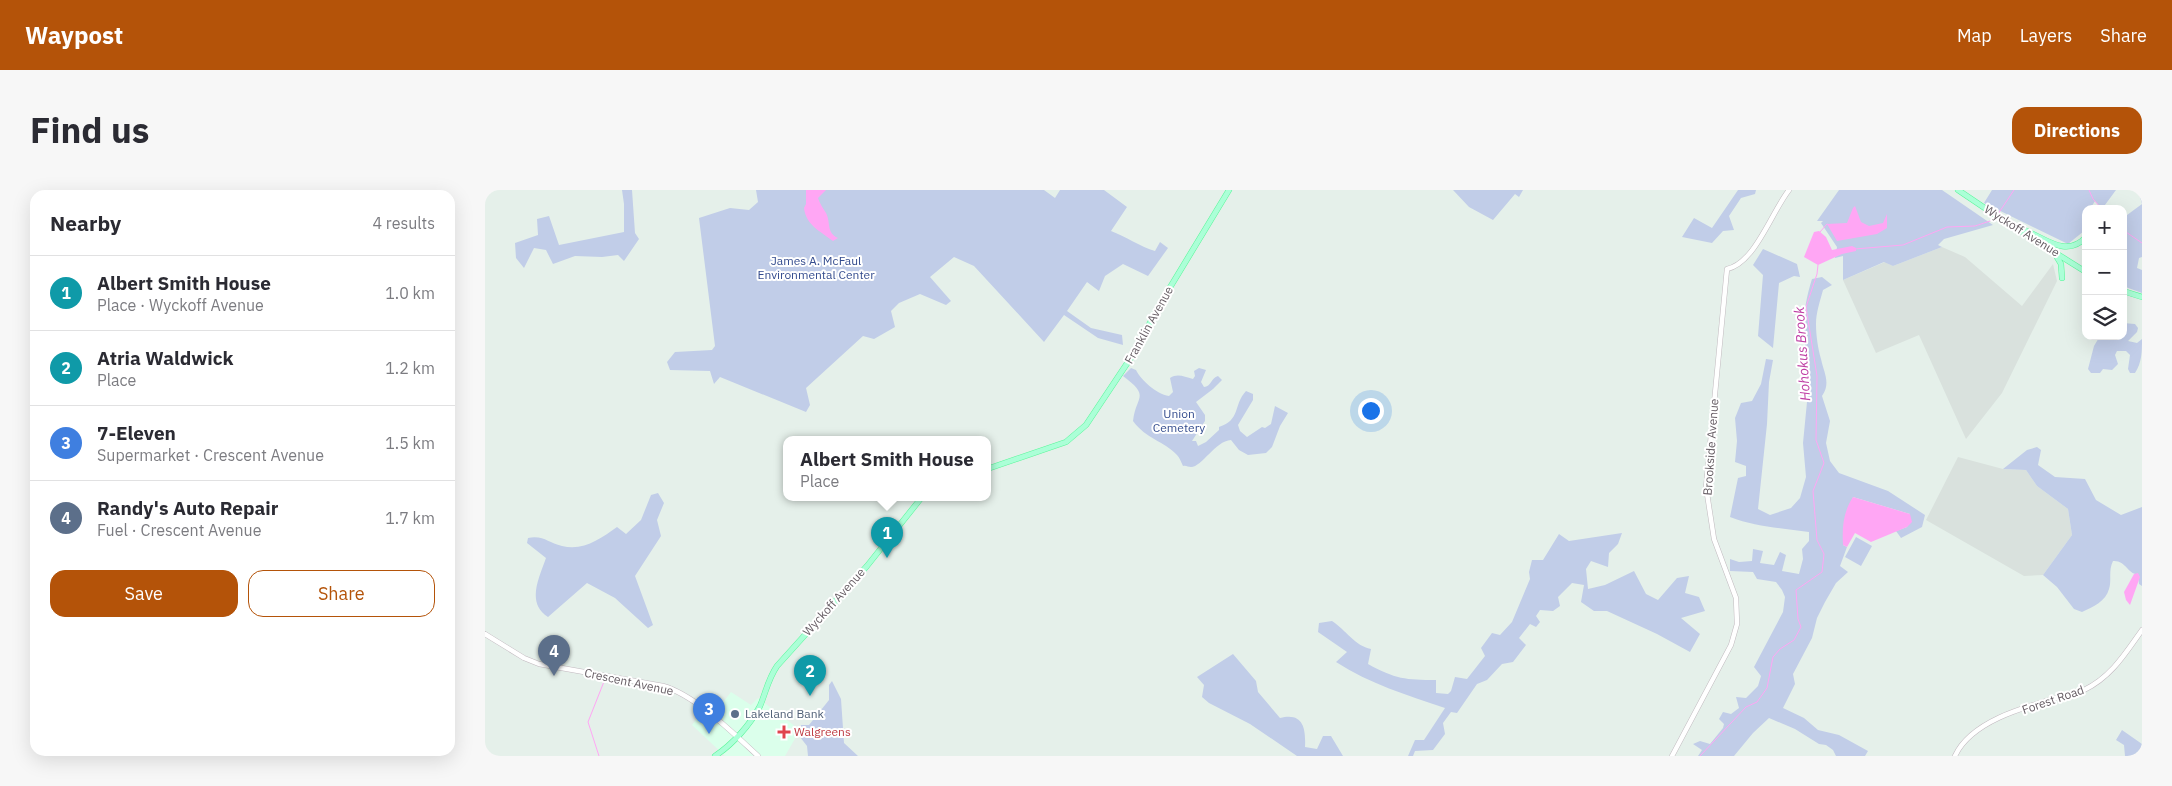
<!DOCTYPE html>
<html lang="en">
<head>
<meta charset="utf-8">
<style>
	:root { --surface:#fff; --page:#f7f7f7; --text:#2b2b33; --muted:#7c7c81; --line:#e1e1e2; --accent:#b45309 }
	body { margin:0; font-family:"IBM Plex Sans",sans-serif; background:var(--page); color:var(--text) }
	.controls { position:absolute; right:15px; top:15px; display:grid; overflow:hidden; border-radius:10px; box-shadow:0 5px 20px #0002 }
	.controls button { width:45px; height:45px; display:grid; place-items:center; padding:0; border:0; border-bottom:1px solid var(--line); background:var(--surface); color:var(--text); font:25px sans-serif }
	.you { position:absolute; left:885px; top:220px; width:18px; height:18px; margin:-12px; border:4px solid #fff; border-radius:50%; background:#1a73e8; box-shadow:0 0 0 8px #1a73e833 }
	.badge { display:grid; place-items:center; width:32px; height:32px; border-radius:50%; background:var(--accent); color:#fff; font-size:16px; font-weight:700 }
	.pin { position:absolute; translate:-50% -41px; filter:drop-shadow(0 1px 2px #0008) }
	.pin::after { content:''; position:absolute; top:26px; width:18px; height:15px; background:inherit; clip-path:polygon(0 0,100% 0,50% 100%) }
	.popup { position:absolute; left:298px; top:246px; width:208px; height:65px; box-sizing:border-box; display:grid; place-content:center; border-radius:10px; background:var(--surface); filter:drop-shadow(0 1px 4px #0005); font-size:16px; white-space:nowrap; color:var(--muted) }
	.popup b { font-size:19px; color:var(--text) }
	.popup::after { content:''; position:absolute; left:50%; top:100%; margin-left:-10px; border:10px solid transparent; border-top-color:var(--surface) }
	.list { margin:0; padding:0; list-style:none }
	h2 { display:flex; justify-content:space-between; align-items:center; height:65px; margin:0; padding:0 20px; font-size:21px }
	h2 small { font-size:16px; font-weight:400; color:var(--muted) }
	.list li { display:grid; grid-template-columns:32px 1fr auto; gap:15px; align-items:center; box-sizing:border-box; height:75px; padding:0 20px; border-top:1px solid var(--line) }
	.list b { display:block; font-size:19px; white-space:nowrap }
	.list p { margin:0; font-size:16px; white-space:nowrap; color:var(--muted) }
	.list em { font-size:16px; font-style:normal; color:var(--muted) }
	.actions { display:flex; gap:10px; padding:15px 20px }
	.actions a { flex:1; padding:11px 0; border:1px solid var(--accent); border-radius:15px; text-align:center; font-size:18px; color:var(--accent) }
	.actions .main { background:var(--accent); color:#fff }
	.icon { flex:none; width:28px; height:28px; fill:none; stroke:currentColor; stroke-width:2; stroke-linecap:round; stroke-linejoin:round }
	.map { position:relative; flex:none; width:1657px; height:566px; overflow:hidden; border-radius:15px }
	header { display:flex; align-items:center; gap:30px; box-sizing:border-box; height:70px; padding:0 25px; background:var(--accent); color:#fff }
	header strong { font-size:24px }
	nav { display:flex; gap:28px; margin-inline-start:auto; font-size:18px }
	.intro { display:flex; align-items:center; justify-content:space-between; box-sizing:border-box; height:120px; padding:0 30px }
	h1 { margin:0; font-size:35px }
	.button { padding:12px 22px; border-radius:15px; background:var(--accent); color:#fff; font-size:18px; font-weight:700 }
	main { display:flex; gap:30px; padding:0 30px }
	aside { flex:1; background:var(--surface); border-radius:15px; box-shadow:0 5px 20px #0002 }
	.map>svg:first-child { display:block }
</style>
</head>
<body>
<header>
<strong>Waypost</strong>
<nav><a>Map</a><a>Layers</a><a>Share</a></nav>
</header>
<div class="intro"><h1>Find us</h1><a class="button">Directions</a></div>
<main>
<aside>
<h2>Nearby<small>4 results</small></h2>
<ul class="list">
<li><span class="badge" style="background:#0f9aa8">1</span><div><b>Albert Smith House</b><p>Place · Wyckoff Avenue</p></div><em>1.0 km</em></li>
<li><span class="badge" style="background:#0f9aa8">2</span><div><b>Atria Waldwick</b><p>Place</p></div><em>1.2 km</em></li>
<li><span class="badge" style="background:#3f7fe0">3</span><div><b>7-Eleven</b><p>Supermarket · Crescent Avenue</p></div><em>1.5 km</em></li>
<li><span class="badge" style="background:#5c6f8a">4</span><div><b>Randy's Auto Repair</b><p>Fuel · Crescent Avenue</p></div><em>1.7 km</em></li>
</ul>
<div class="actions"><a class="main">Save</a><a>Share</a></div>
</aside>
<div class="map">
<svg width="1657" height="566" viewBox="0 0 1657 566">
	<rect width="100%" height="100%" fill="#e5f0ea"/>
	<path fill="#dbffeb" d="M246,502L266,515L273,508L315,540L300,566H240L207,535L216,523L225,529Z"/>
	<path fill="#d9e1dd" d="M1457,57L1480,67L1537,116L1568,74L1572,91L1517,203L1481,249L1434,145L1391,163L1358,90L1400,72L1408,76Z
		M1473,267L1518,279L1541,280L1552,296L1583,319L1587,345L1558,385L1539,386L1441,330Z"/>
	<path fill="#c1cde8" d="M137,0H147L150,43L154,49L139,71L133,65L117,67L90,66L68,74L61,60L49,58L39,78L31,68L30,53L53,45L52,29L64,26L74,55L139,42V14Z
		M271,0H559L570,8L575,0H619L642,17L626,41C640,46 656,57 670,61L675,52L683,58L663,86L638,74L620,86L614,101L602,92L582,121L606,138L637,145L638,155L613,148L579,125L559,152L489,76L469,67L445,87L466,111L461,115L435,104L414,113L406,121L410,137L389,149L378,146L321,198L325,215L321,222L235,187L229,194L225,181L185,180L182,172L190,162L227,160L230,156L214,28L245,18L264,20L273,12Z
		M968,0H1038L1034,7L1030,4L1008,30L984,17Z
		M1253,0H1271L1270,4L1256,8L1244,26L1249,40L1238,41L1227,53L1197,47L1209,28L1227,38Z
		M1354,0H1457L1508,35L1459,49L1453,55L1457,57L1408,76L1399,72L1358,90V66L1350,68L1352,57L1336,33L1338,31H1332Z
		M1507,0H1631L1617,19L1610,11L1605,19H1601L1599,41L1583,54L1499,13Z
		M1653,0H1657V67L1654,68L1652,78L1657,80V103L1638,96V28L1657,14Z
		M1278,59L1312,74L1315,87L1309,86L1294,93L1288,158L1273,146L1278,85L1268,75Z
		M1337,87L1347,95L1338,100C1335,111 1331,123 1331,134C1331,145 1333,159 1336,169C1339,183 1346,193 1337,206L1345,231L1341,253L1345,271L1354,283L1403,301L1440,325L1437,337L1416,348L1411,341L1422,337L1425,324L1368,307L1358,355L1362,357L1355,376L1363,382L1351,393L1340,412L1332,428L1327,448L1308,484L1310,494L1298,518L1319,528L1333,540L1354,545L1383,561L1380,566H1351L1348,560L1341,555L1334,554L1310,539L1284,528L1268,543L1249,566H1213L1217,560L1208,554L1215,551L1225,554L1238,538L1239,534L1234,529L1238,522L1246,524L1254,518L1251,507L1261,508L1273,496L1276,486L1269,477L1298,422L1300,407L1297,400L1291,392L1272,389L1268,382L1245,381V369L1254,372L1267,371L1268,359L1278,361L1275,373L1289,375L1295,362L1301,365L1297,381L1314,384L1318,369L1317,359L1324,351V342C1297,338 1271,337 1245,327L1253,288L1261,286V276L1250,272L1252,251L1250,228L1256,213L1267,211L1276,194L1281,169L1288,170L1284,192L1282,234L1273,319L1285,325L1306,318L1315,308L1321,287L1318,253L1322,212L1319,181L1325,174C1315,147 1318,117 1327,89Z
		M1638,133L1650,134L1653,138L1652,142L1643,151L1652,153L1657,149C1657,162 1657,172 1650,183H1645L1643,179L1645,165L1641,161H1632L1630,165L1633,174L1627,180L1618,179L1615,183H1606L1603,179L1609,156L1615,146H1638Z
		M646,178L651,180C656,190 671,204 684,206L688,202L685,188C693,183 699,187 708,189L710,186L709,181L714,178L721,180L716,192L719,197C726,197 726,188 733,186L737,190L728,199L711,212L720,225V231L707,251H711L713,256L721,252L734,240V237C756,230 748,215 761,201L768,204V210L753,235L755,241L762,247L777,237L780,238L786,234L790,216L803,223L795,236L787,257L781,263L763,265L754,260L746,250C730,251 717,277 706,277C703,277 701,275 698,276C696,272 695,268 692,265C679,251 661,249 648,231C651,205 666,207 638,186Z
		M1552,257L1556,260L1553,275L1570,287L1600,289L1611,310L1636,325L1657,317V396L1654,394L1653,384C1643,385 1641,370 1628,371C1623,381 1627,390 1624,399C1621,411 1608,417 1597,422L1589,419L1572,397L1558,385L1587,345L1583,319L1552,296L1541,280L1518,279L1542,260Z
		M173,303L179,313L172,330L176,346L150,386L168,435L163,438L130,408L102,393L63,427C41,413 54,388 61,368L42,353L43,348C59,345 63,353 77,356C99,361 115,349 132,337L141,344L156,330L166,305Z
		M1137,343L1133,354L1124,363L1123,377L1106,371L1101,379L1103,399L1120,395L1149,381L1161,404L1173,410L1192,388L1204,386L1200,403L1214,407L1220,421L1196,428L1215,444L1205,462L1172,444L1122,421H1109L1096,412L1099,395L1087,393L1073,407L1075,416L1068,421L1055,420L1051,426L1055,432L1051,437L1045,434L1034,448L1041,455L1028,472L1017,474L1002,490L992,494L972,523L966,522L958,533L960,544L948,560L930,561L928,566H923L930,550H939L960,518C922,505 885,494 851,472L862,462L833,442L834,433L847,431C861,440 870,456 886,459L883,474C910,489 921,490 951,490V503L963,504L966,501L970,487L982,489L1000,466L996,458L1007,443L1015,445L1027,432L1045,389L1044,382L1047,370H1058L1074,344L1084,351Z
		M1371,347L1387,356L1376,376L1360,367Z
		M748,464L771,491L773,502L795,528C818,522 821,538 820,557L832,559L838,546H846L858,566H812L765,534L724,513L717,507L719,495L712,487Z
		M347,491L356,509L359,553L373,566H323L322,556L315,547L316,535H324L344,510V495Z
		M1637,540L1657,554V566H1640L1639,555L1631,550Z"/>
	<path fill="#ffa6f4" d="M321,0H341L333,8C335,14 338,18 341,23C346,32 341,43 353,48L348,51C335,41 321,35 319,18L321,14Z
		M1370,16L1376,32L1384,36L1398,33L1402,24V38L1392,44L1352,51L1342,34L1362,33L1368,18Z
		M1334,41L1341,47L1347,60L1367,56L1371,58V61L1357,64L1333,75L1319,67L1329,42Z
		M1368,307L1425,324L1427,332L1422,337L1386,352L1370,343L1362,357L1358,355C1357,338 1358,322 1368,307Z
		M1653,383L1655,387L1645,415L1641,410L1639,402L1649,384Z"/>
	<g fill="none" stroke-linecap="round" stroke-linejoin="round">
		<path stroke="#ffa6f4" stroke-width="1" d="M1604,0L1608,9L1617,19
			M1513,24L1529,0
			M1638,40L1657,53
			M1335,42L1342,34
			M1370,59L1418,55L1462,37L1490,36L1505,31L1510,27
			M114,566L103,532L120,489
			M1215,566L1261,517L1272,512L1282,498L1288,467L1295,459L1309,450L1316,437L1313,429L1311,400L1337,382L1339,364L1332,350L1328,301L1339,273L1331,250L1332,186L1321,117L1332,84L1333,75"/>
		<g stroke="#c1babf" stroke-width="5.5">
			<path id="tertiary" d="M1187,566L1246,455L1252,434L1251,408L1229,349L1221,297L1242,79C1270,73 1286,23 1304,0"/>
		</g>
		<g stroke="#c1b8bf" stroke-width="5.5">
			<path id="secondary" d="M0,444L39,468L54,474L178,496C210,505 248,543 273,566
				M1470,566C1489,525 1558,513 1599,500C1626,487 1640,464 1657,440"/>
		</g>
		<g stroke="#57f698" stroke-width="6">
			<path id="primary" d="M1473,0L1513,27L1601,82
				M1534,38C1557,45 1580,70 1601,47
				M1570,64L1576,74L1577,88
				M1638,101L1657,107
				M502,279L581,252L601,235L647,166L678,109L744,0
				M230,566C248,554 265,535 275,516C281,502 283,489 292,476L382,376L437,307"/>
		</g>
		<use href="#tertiary" stroke="#fff" stroke-width="4.5"/>
		<use href="#secondary" stroke="#fff" stroke-width="4.5"/>
		<use href="#primary" stroke="#abffd7" stroke-width="5"/>
	</g>
	<circle fill="#5c6f8a" stroke="#fff" stroke-width="2" cx="250" cy="524" r="5"/>
	<path fill="#e0444e" stroke="#fff" stroke-width="2" d="M296.5 534.5h5v5h5v5h-5v5h-5v-5h-5v-5h5z"/>
	<g text-anchor="middle" stroke-width="4" stroke-linejoin="round" paint-order="stroke">
		<g font-size="12" fill="#665d64" stroke="#fff">
			<text transform="translate(1537 41) rotate(32)" y="4">Wyckoff Avenue</text>
			<text transform="translate(664 135) rotate(-61)" y="4">Franklin Avenue</text>
			<text transform="translate(1226 257) rotate(-86)" y="4">Brookside Avenue</text>
			<text transform="translate(349 412) rotate(-48)" y="4">Wyckoff Avenue</text>
			<text transform="translate(144 492) rotate(12)" y="4">Crescent Avenue</text>
			<text transform="translate(1568 510) rotate(-19)" y="4">Forest Road</text>
		</g>
		<g font-size="12" fill="#344c8e" stroke="#fff">
			<text x="331" y="75">James A. McFaul<tspan x="331" dy="14">Environmental Center</tspan></text>
			<text x="694" y="228">Union<tspan x="694" dy="14">Cemetery</tspan></text>
		</g>
		<g font-size="12" fill="#4e5e75" stroke="#fff" text-anchor="start">
			<text x="260" y="528">Lakeland Bank</text>
		</g>
		<g font-size="12" fill="#be3a42" stroke="#fff" text-anchor="start">
			<text x="309" y="546">Walgreens</text>
		</g>
		<g font-size="14" font-style="italic" fill="#bf40a5" stroke="#fff">
			<text transform="translate(1317 164) rotate(-94)" y="5">Hohokus Brook</text>
		</g>
	</g>
</svg>
<div class="controls">
<button>+</button>
<button>−</button>
<button><svg class="icon" aria-label="layers" viewBox="0 0 24 24"><path d="M12 4l9 5-9 5-9-5zM3 14l9 5 9-5"/></svg></button>
</div>
<div class="you"></div>
<div class="pin badge" style="left:402px;top:368px;background:#0f9aa8">1</div>
<div class="popup"><b>Albert Smith House</b>Place</div>
<div class="pin badge" style="left:325px;top:506px;background:#0f9aa8">2</div>
<div class="pin badge" style="left:224px;top:544px;background:#3f7fe0">3</div>
<div class="pin badge" style="left:69px;top:486px;background:#5c6f8a">4</div>
</div>
</main>
</body>
</html>
